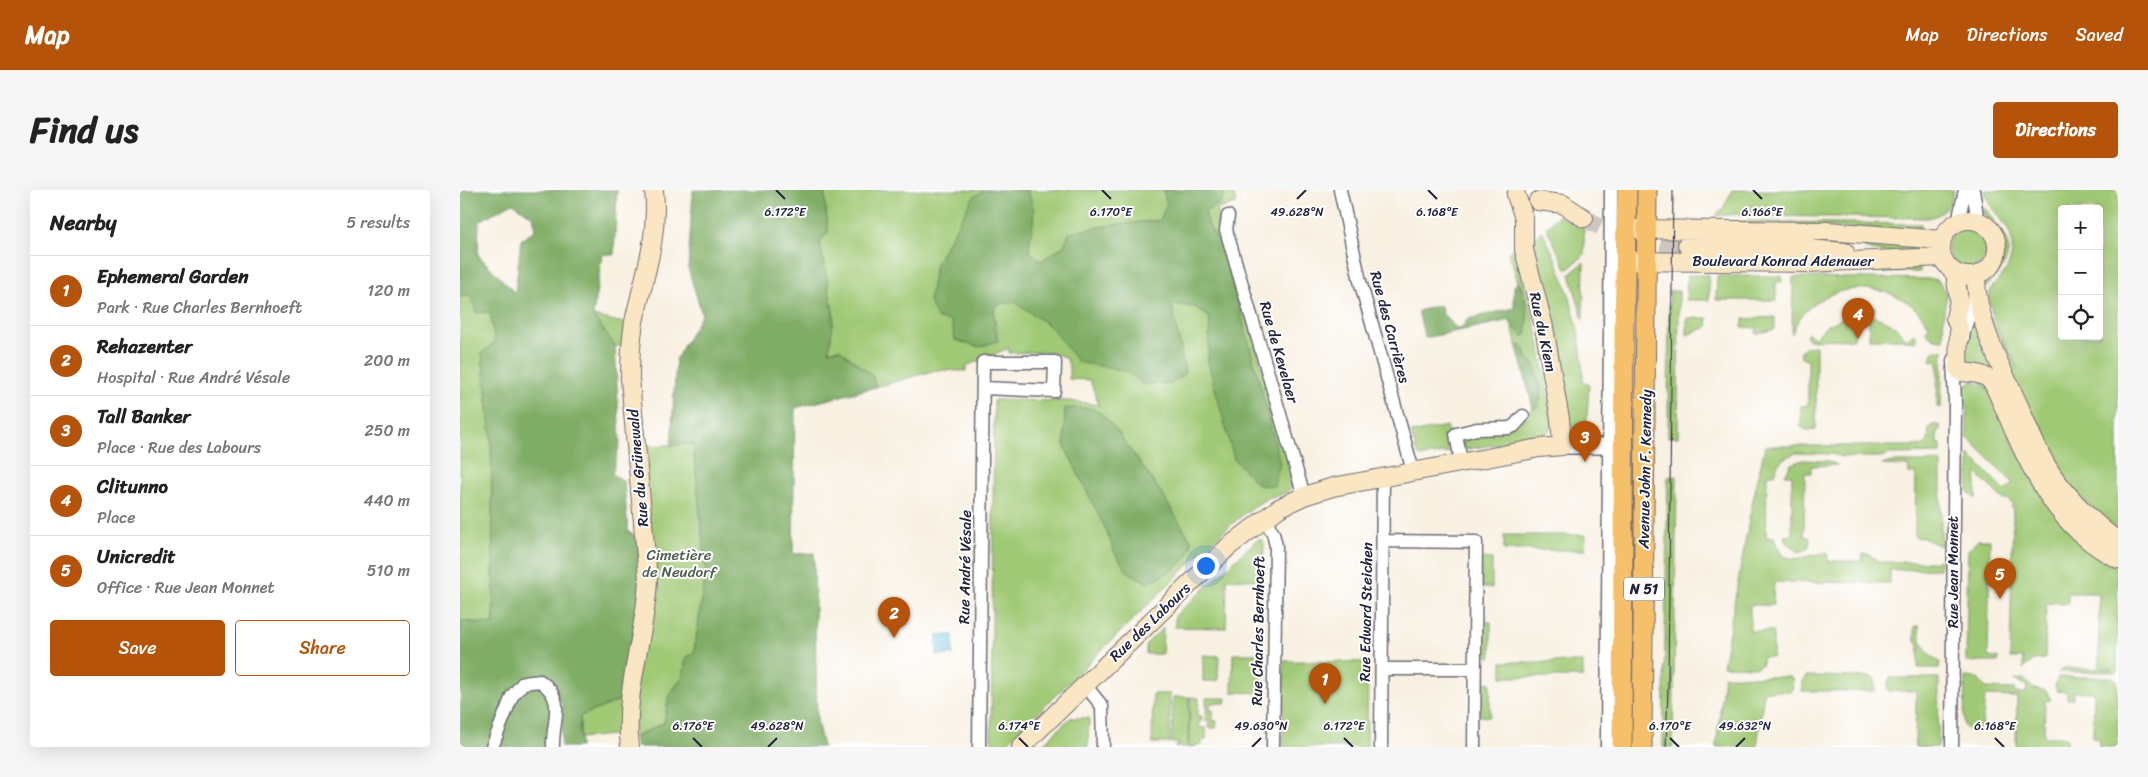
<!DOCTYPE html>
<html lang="en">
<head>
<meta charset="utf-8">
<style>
	:root { --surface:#fff; --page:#f6f6f6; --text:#222; --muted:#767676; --line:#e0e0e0; --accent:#b45309 }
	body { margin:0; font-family:Sriracha,sans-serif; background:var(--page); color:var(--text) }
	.controls { position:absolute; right:15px; top:15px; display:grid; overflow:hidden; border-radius:5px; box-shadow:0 5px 20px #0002 }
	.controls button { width:45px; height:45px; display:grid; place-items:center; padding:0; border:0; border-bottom:1px solid var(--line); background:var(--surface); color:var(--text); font:25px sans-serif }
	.you { position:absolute; left:745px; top:375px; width:18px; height:18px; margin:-12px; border:4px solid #fff; border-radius:50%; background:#1a73e8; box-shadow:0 0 0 8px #1a73e833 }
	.badge { display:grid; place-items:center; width:32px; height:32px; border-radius:50%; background:var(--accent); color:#fff; font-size:16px; font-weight:700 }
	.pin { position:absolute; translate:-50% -41px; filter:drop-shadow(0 1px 2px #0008) }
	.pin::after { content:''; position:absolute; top:26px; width:18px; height:15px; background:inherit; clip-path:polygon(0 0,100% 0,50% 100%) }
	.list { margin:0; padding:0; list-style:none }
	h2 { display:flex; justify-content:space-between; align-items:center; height:65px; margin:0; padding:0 20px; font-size:21px }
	h2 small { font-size:16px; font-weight:400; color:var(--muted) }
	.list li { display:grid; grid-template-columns:32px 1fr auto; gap:15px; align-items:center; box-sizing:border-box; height:70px; padding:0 20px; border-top:1px solid var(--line) }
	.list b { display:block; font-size:19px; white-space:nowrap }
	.list p { margin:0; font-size:16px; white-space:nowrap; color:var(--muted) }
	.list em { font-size:16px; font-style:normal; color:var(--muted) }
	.actions { display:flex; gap:10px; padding:15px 20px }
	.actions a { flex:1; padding:11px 0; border:1px solid var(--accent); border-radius:5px; text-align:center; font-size:18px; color:var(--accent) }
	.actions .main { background:var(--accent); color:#fff }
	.icon { flex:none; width:28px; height:28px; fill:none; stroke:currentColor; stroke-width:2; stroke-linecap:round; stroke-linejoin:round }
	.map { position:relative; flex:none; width:1658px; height:557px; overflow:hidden; border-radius:5px }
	header { display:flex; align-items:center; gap:30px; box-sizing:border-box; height:70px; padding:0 25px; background:var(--accent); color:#fff }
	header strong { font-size:24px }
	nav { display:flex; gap:28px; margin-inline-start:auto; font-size:18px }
	.intro { display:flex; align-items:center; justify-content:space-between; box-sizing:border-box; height:120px; padding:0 30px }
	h1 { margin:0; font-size:35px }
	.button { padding:12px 22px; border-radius:5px; background:var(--accent); color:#fff; font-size:18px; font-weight:700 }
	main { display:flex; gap:30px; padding:0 30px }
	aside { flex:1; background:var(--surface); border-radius:5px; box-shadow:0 5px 20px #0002 }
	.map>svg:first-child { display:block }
</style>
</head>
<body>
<header>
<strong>Map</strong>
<nav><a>Map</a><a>Directions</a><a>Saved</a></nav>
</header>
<div class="intro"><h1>Find us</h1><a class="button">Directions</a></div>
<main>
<aside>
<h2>Nearby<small>5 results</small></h2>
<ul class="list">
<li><span class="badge">1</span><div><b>Ephemeral Garden</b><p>Park · Rue Charles Bernhoeft</p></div><em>120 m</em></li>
<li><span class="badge">2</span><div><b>Rehazenter</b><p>Hospital · Rue André Vésale</p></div><em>200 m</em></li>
<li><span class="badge">3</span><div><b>Tall Banker</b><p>Place · Rue des Labours</p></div><em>250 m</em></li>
<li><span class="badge">4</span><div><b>Clitunno</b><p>Place</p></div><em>440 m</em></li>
<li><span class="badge">5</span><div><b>Unicredit</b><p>Office · Rue Jean Monnet</p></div><em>510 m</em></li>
</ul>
<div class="actions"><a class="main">Save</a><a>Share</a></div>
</aside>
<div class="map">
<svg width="1658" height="557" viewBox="0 0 1658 557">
	<rect width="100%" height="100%" fill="#fff"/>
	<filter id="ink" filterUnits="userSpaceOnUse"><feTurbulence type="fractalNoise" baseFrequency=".02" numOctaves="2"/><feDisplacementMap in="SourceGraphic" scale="10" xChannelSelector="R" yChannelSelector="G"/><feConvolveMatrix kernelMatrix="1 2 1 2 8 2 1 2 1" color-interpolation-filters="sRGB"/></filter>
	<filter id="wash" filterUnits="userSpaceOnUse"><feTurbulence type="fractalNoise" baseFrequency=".0096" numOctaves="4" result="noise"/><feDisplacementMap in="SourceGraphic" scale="20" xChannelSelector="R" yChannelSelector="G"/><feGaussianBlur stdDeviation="1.12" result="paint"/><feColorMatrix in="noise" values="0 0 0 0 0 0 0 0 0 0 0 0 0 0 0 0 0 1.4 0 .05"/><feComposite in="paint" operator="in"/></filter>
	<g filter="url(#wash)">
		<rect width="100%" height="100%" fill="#f8f0e1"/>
		<path fill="#a0c975" stroke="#617658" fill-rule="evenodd" d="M364,0H773L776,14L757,19L833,287C833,293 832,298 828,301C821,307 812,305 806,309C787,320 771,335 755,349L543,557L533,555L531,549L534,210L609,211L639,215L630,190L609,189C609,183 610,176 607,170C599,159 562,163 549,163V158L506,176V181L476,180L416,197L412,185L379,159L368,161L374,127L360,52L368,42Z
			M1272,0H1494C1490,16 1484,26 1466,28L1291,26L1290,23L1256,26L1259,21H1262Z
			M1525,0H1658V343L1652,339L1599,284L1529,135L1530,126L1558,180C1551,160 1525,123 1530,101C1532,96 1536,93 1539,89C1548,80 1553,67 1552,54C1551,31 1527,22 1525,0ZM1602,19H1639V146H1602Z
			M1525,18C1538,39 1559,50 1542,78C1538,86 1530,90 1527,97H1523C1526,89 1533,85 1537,78C1555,53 1534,39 1521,20Z
			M1098,26L1124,38V65L1107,80L1086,37Z
			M1229,31L1461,34V41Z
			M1488 58a20 20 0 1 1 40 0a20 20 0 1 1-40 0Z
			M1082,41C1107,88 1123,141 1123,193L1129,194L1126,245L1115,244L1111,235L1102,175L1076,64L1074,48Z
			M1421,53H1461V63L1420,62L1404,58L1406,55Z
			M1054,58L1078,146L1093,235L1090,240L1081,247L961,267L957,263L951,243L987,236L991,251L1068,227L1073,218L1079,216L1065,159L1061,155L1057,157L1052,136L1062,146V99L1058,92L1049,62Z
			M1124,72L1123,130L1110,84Z
			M1460,75V82L1337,81Z
			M1227,85H1249V110H1226Z
			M1257,86H1322V92H1316V110H1256Z
			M1333,87L1474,89L1480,93L1487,105L1484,120L1483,150C1475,150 1470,147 1465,141L1469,137C1443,84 1351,86 1332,144Z
			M1209,101H1219L1218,247H1208Z
			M11,105L30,121L35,152L22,163L31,247L34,435L2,431L0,441V107Z
			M1391,116L1395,119V123L1394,149L1348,150L1346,146L1348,143L1355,148L1367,135L1388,126L1386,117Z
			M1411,117H1415L1413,126L1431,133L1447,149L1454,143L1457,149L1455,151H1445L1444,149H1409V122Z
			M1515,117L1559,231L1658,362L1621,336L1563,249L1506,172L1505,152Z
			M133,126L168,134L166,157L155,156Z
			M1315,127V139L1296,144L1297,138L1282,137L1284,129Z
			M1227,128H1248L1247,137L1227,145Z
			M1356,156V239L1346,240L1341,237V216L1348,215V169L1341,168V160L1346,157Z
			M1475,160H1483L1481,218L1477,217L1478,171H1471L1473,162Z
			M1515,191L1528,200L1565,278L1658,375L1655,380L1658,381L1657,482H1598L1604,478L1651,479L1639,478V403H1608V414H1600V412L1586,414L1585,469L1574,470L1563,479V468H1550L1553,320L1551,317L1553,315L1547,309L1545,311L1516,283V309L1508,302L1509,264L1545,301L1553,293L1507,247V216L1500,212L1502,199L1506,194Z
			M1472,235H1480V240L1477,241V254H1481V263L1430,264L1420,267H1383L1372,264L1335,263L1323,269L1317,276L1315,284H1307L1306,347H1314C1324,382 1343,364 1367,363L1368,371H1402L1403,364H1409L1419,372H1474L1480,370V379L1430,380V393L1314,392L1313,415H1290V441H1313V467H1302V474L1296,477L1263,476L1291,319L1305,256H1463L1468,251L1469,238Z
			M233,254L246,382L234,463L226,468L223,487L209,505L204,533L174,547L185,256Z
			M1343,270L1368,271L1377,275L1351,276V283H1345L1344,346L1350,347L1349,356L1346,360L1339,362L1328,354L1324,346L1332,345V285H1325L1331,274Z
			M1431,272H1481V356L1463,348L1455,347L1456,284L1449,283L1448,276L1422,275Z
			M1217,286L1213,555V557H1203L1208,287Z
			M1044,345H1126L1125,360H1044Z
			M797,350H802L804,354L803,390L767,389L766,438L715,437V426Z
			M1518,350H1530L1528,467L1538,468V472H1506L1508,360Z
			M1023,368L1032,369V398L1021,397V369Z
			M1022,432H1031V467L1021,466Z
			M1455,436H1459C1459,453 1466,463 1480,472L1479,478H1458L1459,453L1455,452Z
			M703,438L702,464H686V454Z
			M773,464H802V503L772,502Z
			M743,465L759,466L758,491H743Z
			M824,471L908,472L907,557H823Z
			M1042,472H1123V487H1042Z
			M1264,486L1330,487L1333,490L1332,501H1304L1297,557H1256Z
			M1346,486L1411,487L1415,490V501H1342V491Z
			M1505,487L1517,488L1526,498L1554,499L1555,503H1567L1566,495L1555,490L1564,489L1574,499L1586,501L1591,510L1585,511L1584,547H1607V557H1556L1557,507L1525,506L1522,538L1517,541L1507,539L1504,535Z
			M1598,487H1651L1657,490L1658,557H1639V548H1633L1634,502H1613V509H1607V502L1597,501L1595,496Z
			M1430,488H1479L1478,557H1455L1456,501H1428V491Z
			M1022,492L1030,493V527L1020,526V494Z
			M693,504H710V553H692Z
			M713,507H729L728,557H715L718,556V553H712Z
			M730,507L739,508L738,526H742V531L739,532V537L746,538V550H742V555H735V557H729Z
			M746,508H766V513H750V520H753V531H757L756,538H749V532H746Z
			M163,509L162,544L120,548V526Z
			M610,528H629L628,557H580Z"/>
		<path fill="#80ad66" stroke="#516850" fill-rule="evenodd" d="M0,0H157L154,65L142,64L133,126L155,156L160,253L152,284L164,291L168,342L179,348L183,391L163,509L120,526V557H101L103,515L92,500L87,557H0L1,431L34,434L31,247L22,163L35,152L30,122L16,123L11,105L0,107ZM53,13L73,27L76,39L61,50L55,103L18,65L19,31Z
			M233,0H364L368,42L360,52L374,127L369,161L379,159L412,185L416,197L335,218L333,364L354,363L357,531L363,557H176L174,547L204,533L209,505L223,487L226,468L234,463L246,382L233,254L211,255L216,169L242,124L228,78Z
			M525,0H567C580,26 570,35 569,61L581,71L604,56L609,43L650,35L700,30L707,14L703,0H766L762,12L745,22L749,36L763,60L802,201L820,274L814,296L798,295L774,269L748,172L750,128L735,117L712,114C715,137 722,159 725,183L711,194H682L667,181L618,172L591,137L555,112L535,115L534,126L538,151L519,157L495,150L491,131L478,129L469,111L476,73L514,6Z
			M1058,92C1067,108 1069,126 1066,145L1062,146L1052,136L1050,130L965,148L958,121L980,115L983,124L997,139L1002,138L1007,129L1054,118V96Z
			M1061,155L1065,159L1067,168L1074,173L1081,198L1079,217L1073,218L1057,157Z
			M605,218H630L641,223L657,241L698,298L732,352C727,377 709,382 687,393L667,381L654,361L645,338L604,255Z"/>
		<path fill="#5cb8da" stroke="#3f6d8a" d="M477,445H493V465H477Z"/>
	</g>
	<g filter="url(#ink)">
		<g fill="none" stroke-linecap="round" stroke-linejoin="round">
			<path stroke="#cdc7c0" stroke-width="18" stroke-dasharray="18 9" stroke-linecap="butt" d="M1124,28C1160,48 1187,55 1227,55"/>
			<g stroke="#6d6a75" stroke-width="15">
				<path id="minor" d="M880,0L900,91L953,281
					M1513,0L1518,32
					M768,26L766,40L844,306
					M1498,32L1505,0
					M1503,149L1504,140L1513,116L1515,104
					M1001,272L996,244L1017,239L1049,238L1054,236L1063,226
					M804,328L813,343L816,356L813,557
					M923,351L1016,352L1014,557
					M922,479H1015
					M625,495L642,516L643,557
					M32,557L52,506L63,493L80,491C107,510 92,529 93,557
					M519,557L523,172H595L594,201L523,198
					M921,557L923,286
					M1147,557L1151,0
					M1492,557L1495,213L1493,170"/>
			</g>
			<g stroke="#6d6a75" stroke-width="18">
				<path id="tertiary" d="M1102,256H1149"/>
			</g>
			<g stroke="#6d6a75" stroke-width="20">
				<path id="secondary" d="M1078,11L1103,14L1124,28
					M1481 58a28 28 0 1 1 56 0a28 28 0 1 1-56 0Z
					M1166,39L1367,41L1482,50
					M1227,55L1325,57L1385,62
					M1165,71L1347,73L1482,67
					M1495,83L1499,110L1495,128L1499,138L1498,179L1501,182C1515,183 1526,183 1534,195C1563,260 1589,336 1658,369
					M1516,85C1515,129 1542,179 1560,218C1570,242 1580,268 1596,290C1614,313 1634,334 1658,351
					M170,557C163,501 186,445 188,389L170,189C170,170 171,151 174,132C184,86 199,48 194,0
					M561,557L768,357L819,318L844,306L873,297L1079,258L1102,256L1100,229L1084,137L1064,60V28L1056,5"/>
			</g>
			<g stroke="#6d6a75" stroke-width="21">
				<path id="primary" d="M1162,557L1164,136L1167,0
					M1182,557L1187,0"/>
			</g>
			<use href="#minor" stroke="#fff" stroke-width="12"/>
			<use href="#tertiary" stroke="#fff" stroke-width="15"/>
			<use href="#secondary" stroke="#fbe6c4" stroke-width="18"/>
			<use href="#primary" stroke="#f6c06b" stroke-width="19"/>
			<path stroke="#22223b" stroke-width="1" d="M1206,557L1208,498L1213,0"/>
		</g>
	</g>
	<path fill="none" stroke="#22223b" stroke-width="2" d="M316,0L325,9M642,0L651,9M968,0L977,9M1293,0L1302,9M837,9L846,0M233,548L242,557M559,548L568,557M884,548L893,557M1210,548L1219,557M1535,548L1544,557M308,557L317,548M792,557L801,548M1276,557L1285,548"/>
	<g text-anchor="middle" stroke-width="4" stroke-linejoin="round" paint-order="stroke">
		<rect fill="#fff" stroke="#646476" stroke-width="1" x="1164" y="387.5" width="40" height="23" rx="4"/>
		<g font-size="14" font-weight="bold" fill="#22223b">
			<text x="1184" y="404">N 51</text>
		</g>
		<g font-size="15" fill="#22223b" stroke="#fff">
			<text x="1323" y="76">Boulevard Konrad Adenauer</text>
			<text transform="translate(930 137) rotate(75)" y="5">Rue des Carrières</text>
			<text transform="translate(1083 142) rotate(78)" y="5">Rue du Kiem</text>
			<text transform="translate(819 162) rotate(74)" y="5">Rue de Kevelaer</text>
			<text transform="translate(178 278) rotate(-95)" y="5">Rue du Grünewald</text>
			<text transform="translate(1185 279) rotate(-89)" y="5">Avenue John F. Kennedy</text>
			<text transform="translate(505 377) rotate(-89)" y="5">Rue André Vésale</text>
			<text transform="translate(1493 382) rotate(-90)" y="5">Rue Jean Monnet</text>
			<text transform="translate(906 422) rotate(-89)" y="5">Rue Edward Steichen</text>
			<text transform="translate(690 432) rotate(-44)" y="5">Rue des Labours</text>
			<text transform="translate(798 441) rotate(-89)" y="5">Rue Charles Bernhoeft</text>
		</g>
		<g font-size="15" fill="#4e5c4f" stroke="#fff">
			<text x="219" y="370">Cimetière<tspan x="219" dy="17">de Neudorf</tspan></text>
		</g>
	</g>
	<g font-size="12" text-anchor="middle" fill="#22223b" stroke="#fff" stroke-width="4" stroke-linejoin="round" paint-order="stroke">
		<text x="325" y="26">6.172°E</text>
		<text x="651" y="26">6.170°E</text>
		<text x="977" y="26">6.168°E</text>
		<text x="1302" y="26">6.166°E</text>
		<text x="837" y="26">49.628°N</text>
		<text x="317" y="540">49.628°N</text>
		<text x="801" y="540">49.630°N</text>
		<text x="1285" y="540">49.632°N</text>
		<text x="233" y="540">6.176°E</text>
		<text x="559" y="540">6.174°E</text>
		<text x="884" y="540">6.172°E</text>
		<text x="1210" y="540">6.170°E</text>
		<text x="1535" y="540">6.168°E</text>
	</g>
</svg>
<div class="controls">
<button>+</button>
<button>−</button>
<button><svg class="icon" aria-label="locate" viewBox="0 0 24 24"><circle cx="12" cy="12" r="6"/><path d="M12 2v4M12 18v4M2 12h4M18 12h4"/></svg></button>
</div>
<div class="you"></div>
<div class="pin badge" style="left:865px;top:514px">1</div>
<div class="pin badge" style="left:434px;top:448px">2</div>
<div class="pin badge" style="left:1125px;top:272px">3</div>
<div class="pin badge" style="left:1398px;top:149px">4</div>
<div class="pin badge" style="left:1540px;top:409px">5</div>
</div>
</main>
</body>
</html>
